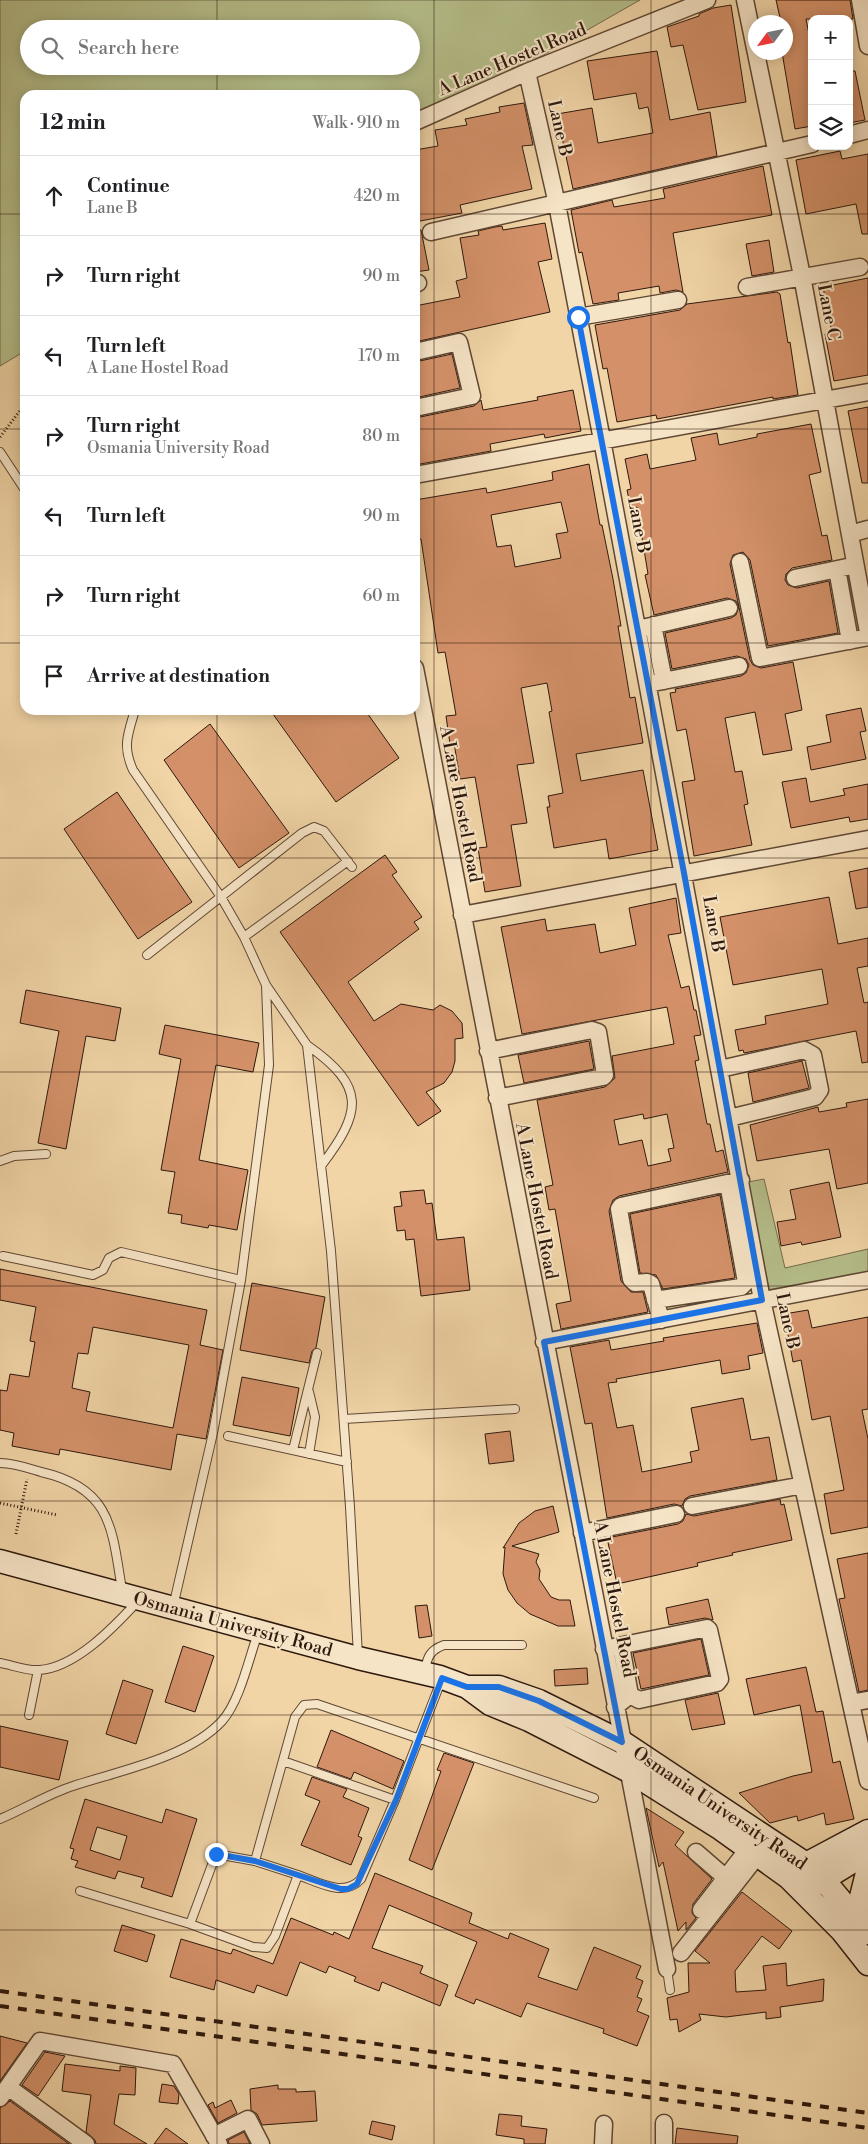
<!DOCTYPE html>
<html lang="en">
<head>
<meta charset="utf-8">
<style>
	:root { --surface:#fff; --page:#f6f6f6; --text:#202124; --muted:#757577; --line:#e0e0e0 }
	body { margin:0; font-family:"Libre Bodoni",serif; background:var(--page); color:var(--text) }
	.controls { position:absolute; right:15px; top:15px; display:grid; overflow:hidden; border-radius:10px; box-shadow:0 2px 12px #0003 }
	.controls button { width:45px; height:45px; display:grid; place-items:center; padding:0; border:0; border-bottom:1px solid var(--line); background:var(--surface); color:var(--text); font:25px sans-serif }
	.compass { position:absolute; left:748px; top:15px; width:45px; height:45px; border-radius:50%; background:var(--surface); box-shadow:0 2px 12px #0003; rotate:237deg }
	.stop { position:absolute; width:15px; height:15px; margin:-11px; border:4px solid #1a73e8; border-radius:50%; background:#fff }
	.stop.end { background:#1a73e8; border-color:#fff; box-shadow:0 1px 5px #0008 }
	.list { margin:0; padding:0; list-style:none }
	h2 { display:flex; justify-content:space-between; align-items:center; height:65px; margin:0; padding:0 20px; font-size:21px }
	h2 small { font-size:16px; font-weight:400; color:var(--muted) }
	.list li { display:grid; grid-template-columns:32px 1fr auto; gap:15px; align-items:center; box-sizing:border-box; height:80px; padding:0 20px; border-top:1px solid var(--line) }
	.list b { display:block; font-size:19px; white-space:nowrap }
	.list p { margin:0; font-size:16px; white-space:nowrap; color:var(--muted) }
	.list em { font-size:16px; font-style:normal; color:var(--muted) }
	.icon { flex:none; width:28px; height:28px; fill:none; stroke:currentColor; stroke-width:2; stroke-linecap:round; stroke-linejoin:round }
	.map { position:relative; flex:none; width:868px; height:2144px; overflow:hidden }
	.search { position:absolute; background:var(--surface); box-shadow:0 2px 12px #0003; left:20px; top:20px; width:400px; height:55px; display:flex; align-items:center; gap:12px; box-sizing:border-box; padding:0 18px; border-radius:28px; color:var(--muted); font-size:19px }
	.panel { position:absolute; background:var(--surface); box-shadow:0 2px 12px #0003; left:20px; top:90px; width:400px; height:625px; border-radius:15px }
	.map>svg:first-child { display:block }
</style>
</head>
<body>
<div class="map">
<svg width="868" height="2144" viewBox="0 0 868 2144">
	<rect width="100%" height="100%" fill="#f1d5a7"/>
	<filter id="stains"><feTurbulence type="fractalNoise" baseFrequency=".004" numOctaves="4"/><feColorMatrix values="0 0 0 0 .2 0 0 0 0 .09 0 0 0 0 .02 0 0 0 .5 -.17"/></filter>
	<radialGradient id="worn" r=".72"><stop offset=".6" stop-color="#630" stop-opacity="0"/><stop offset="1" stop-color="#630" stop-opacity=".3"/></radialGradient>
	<path fill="#b5be8a" stroke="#726b4c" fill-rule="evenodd" d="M0,0H640L415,128V95H25V351L0,366ZM29,29H411V66H29Z
		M764,1179L785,1268L868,1249V1273L770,1294L748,1182Z"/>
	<path fill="#d49169" stroke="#2e180d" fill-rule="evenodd" d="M776,0H850L853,19H806L812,49V126L795,129L782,52H786V22H781Z
		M731,5L746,102L698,110L683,45L671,47L667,27L699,16V14L713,8Z
		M657,51L670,120L710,112L717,156L573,189L557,114L592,108L598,143L653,133L648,107L639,109L636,93L594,100L587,61Z
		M849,71H855L865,120L849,123Z
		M524,103L533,145L522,146L532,189L460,205L462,213L415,222V150L438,146L435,130L467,125L465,119L500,112L499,107Z
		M840,151L842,159L868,154V234H862L856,204L806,214L796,160Z
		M763,166L772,215L673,233L683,292L676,290L660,293L659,286L618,293L619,300L593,304L582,252L579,253L571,210L612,200L614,207L665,198L663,189Z
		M545,223L552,259L538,262L550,312L415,342V306L460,297L456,281L467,278L460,238L479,235L478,231L495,227L502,226L503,230Z
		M415,230H421L429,270L415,272Z
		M769,240L774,272L752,276L746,244Z
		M868,278V375L834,381L825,334L832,333L823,287Z
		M777,292L780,294L788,343L790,342L798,395L773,399V397L657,419L656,415L617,422L607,368L603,369L595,325L680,310L687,304Z
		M452,354L460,388L415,398V362Z
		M573,390L581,431L545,438L544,434L490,444L491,451L415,465V418L474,406L481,400L483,410L538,400L537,397Z
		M868,407V483H862L848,411Z
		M811,424L821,472L809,475L822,536L827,535L832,560L792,568L786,574L785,580L788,585L797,588L829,581L838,633L768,646L750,560L743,552L733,555L730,564L750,660L753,665L761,668L793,662L802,710L785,714L792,750L763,755L755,712L725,718L735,772L742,771L748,804L744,805L752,845L694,856L682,782L695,780L686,729L677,731L670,693L676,692L675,689L741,676L746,673L749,665L746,659L737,656L672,669L665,633L731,618L736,615L739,606L736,601L727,598L654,615L645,575L648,574L637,507L631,509L627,490L631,489L625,459L647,454L650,469L696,460L691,438L717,433L719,445L757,437V434Z
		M589,464L600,525H602L613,579L621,626H618L630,698L635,697L643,743L576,754L581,781L643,770L658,850L609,859L606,839L554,848L547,807H550L548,796L563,793L549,712L552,711L547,683L521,688L534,763L517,765L527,823L511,825L521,886L485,892L478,848L487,847L475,777L460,779L454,743L450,744L446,716L456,715L445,652L438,653L421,539L415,540V500L486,488L487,493L553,480L552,472ZM561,502L568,532L556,534L561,558L515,567L511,545L497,547L491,515Z
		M861,708L866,731L860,732L866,759L811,770L807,747L831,742L826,715Z
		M270,710H365L399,758L336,802Z
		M210,724L289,833L239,868L164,760Z
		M806,778L810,802L845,795L843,789L868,784V819L850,822L849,817L791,828L782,782Z
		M117,792L192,902L138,939L64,829Z
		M385,855L397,872L392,875L422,917L414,922L419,929L348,982L374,1021L401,1004L433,1010L440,1005L452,1011L462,1023L463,1038L455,1039V1061L452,1072L444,1083L426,1092L441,1111L418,1126L280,932Z
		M868,868V907L856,909L849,872Z
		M829,897L838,944L868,938V966L857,968L864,1003L868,1002V1062L862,1063L856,1031L744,1053L743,1050L739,1051L735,1030L766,1024L765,1016L828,1004L822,969L733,985L720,917Z
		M676,898L681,933L668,935L681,988L689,986L694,1010H696L701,1035L694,1036L699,1060L695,1061L707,1124H710L716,1152L723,1150L728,1172L619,1196L613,1200L609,1211L621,1281L631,1292H643L648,1312L561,1329L556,1304L571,1301L555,1209L549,1210L545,1187L553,1185L537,1100L605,1087L615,1078L612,1056L674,1044L667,1007L522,1034L501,927L545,919L547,931L595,924L600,953L636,945L629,908ZM643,1114L644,1119L667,1114L674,1148L668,1149L671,1161L648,1166L642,1140L619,1145L614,1120Z
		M26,990L121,1008L115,1041L86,1036L66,1149L38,1143L59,1031L20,1023Z
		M165,1025L259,1043L253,1072L216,1065L199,1160L248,1170L237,1230L209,1225L208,1228L181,1223L182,1215L168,1213L175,1172L161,1170L181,1059L159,1054Z
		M589,1041L594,1069L524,1083L518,1055Z
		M802,1061L809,1088L753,1102L748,1073Z
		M868,1099V1183L837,1189L829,1149L757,1161L750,1125L818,1107L819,1112L847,1107L846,1103Z
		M829,1182L841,1237L802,1245L801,1242L781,1246L777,1222L796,1219L790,1190Z
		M424,1190L426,1204L432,1203L437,1240L464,1237L470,1290L421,1296L414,1239L406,1240L405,1230L397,1231L394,1207L402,1206L400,1192Z
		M720,1195L735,1278L663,1289L656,1275L640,1273L630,1214Z
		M0,1269L207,1310L200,1345L223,1350L206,1439L177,1434L171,1470L60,1449L59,1455L12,1446L14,1433L0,1430V1390L7,1391L10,1374L29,1377L35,1342L30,1341L36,1307L0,1300ZM93,1327L189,1345L173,1428L86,1411L90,1392L72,1388L78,1353L88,1354Z
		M252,1283L325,1297L316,1348L312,1351L309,1363L240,1350Z
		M808,1310L812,1328L868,1317V1409L862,1410L868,1439V1527L831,1534L824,1494L844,1490L830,1416L812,1420L801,1360L793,1362L784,1314Z
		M757,1323L763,1353L748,1356L750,1369L722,1374L720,1360L616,1379L617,1382L608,1383L617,1428L633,1425L642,1472L692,1462L690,1452L699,1450L691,1408L743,1398L751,1440L769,1437L777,1480L690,1496L685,1499L682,1506L674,1504L607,1518L592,1423L585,1424L570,1347L609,1340L611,1350L664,1341L663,1338Z
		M242,1377L299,1388L290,1436L233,1425Z
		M510,1431L514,1461L489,1464L485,1434Z
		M780,1499L781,1505L784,1504L792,1540L732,1553L733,1555L697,1563L698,1566L617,1584L607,1538L678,1524L683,1521L686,1514L694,1516Z
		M553,1506L559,1532L512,1546L539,1554L536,1562L540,1570L539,1579L551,1597L559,1600H570L575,1626H558L530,1614L517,1603L508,1590L503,1574L505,1547L503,1548L519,1523L535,1511Z
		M868,1553V1690L859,1692L839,1599L845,1598L837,1559Z
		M708,1599L713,1620L705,1618L669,1625L666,1608Z
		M427,1605L432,1636L419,1638L415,1606Z
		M701,1639L709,1675L641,1689L633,1653Z
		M183,1646L214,1656L195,1712L165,1702Z
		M806,1667L816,1712L823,1711L833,1763L840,1761L854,1819L826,1825L824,1813L798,1821L797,1816L770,1823L739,1793L793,1776L812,1772L800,1705L754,1715L746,1679Z
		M587,1668L588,1684L555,1686L554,1670Z
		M123,1680L153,1690L136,1744L106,1734Z
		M718,1693L725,1724L692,1730L685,1700Z
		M0,1726L68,1741L59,1780L0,1767Z
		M331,1730L404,1761L393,1789L354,1772L351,1779L317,1767Z
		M444,1753L474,1763L432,1870L409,1860L441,1771L437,1770Z
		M312,1777L347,1789L343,1797L369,1808L358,1836L362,1838L351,1865L301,1845L320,1801L305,1795Z
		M85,1799L162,1823L166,1809L197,1819L172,1897L141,1887L144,1878L118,1871L115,1879L75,1867L78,1861L71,1859L74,1849L70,1848ZM97,1827L127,1836L120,1860L90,1850Z
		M646,1808L684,1832L675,1845L712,1879L693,1904L692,1913L696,1918L686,1930V1922L678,1931L663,1862L659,1867Z
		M375,1873L472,1913L469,1923L508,1939L510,1933L549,1949L538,1977L577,1990L594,1947L641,1966L636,1978L643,1981L637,1997L642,1999L637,2011L649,2016L637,2046L603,2033L604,2029L527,2003L521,2017L476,1999L474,2004L455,1996L477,1942L389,1905L372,1948L423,1966L420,1973L448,1985L440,2006L382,1982L379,1991L354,1981L356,1977L329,1966L326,1973L300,1962L287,1996L257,1985L254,1993L216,1980L214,1990L170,1977L181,1939L231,1954L233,1949L273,1964L291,1918L333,1935L334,1932L349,1939Z
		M742,1892L792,1931L779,1949L762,1936L735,1971L736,1992L766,1990L763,1966L786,1963L787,1986L824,1979L823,2001L780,2007L781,2017L766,2019V2012L726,2017L699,2014L701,2020L679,2032L677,2019L670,2020L667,1998L689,1992L688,1963H710L695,1951Z
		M122,1925L155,1935L147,1962L114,1951Z
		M0,2036L27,2043L0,2081Z
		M45,2052L65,2056L38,2096L22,2085Z
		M65,2064L120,2071V2066L136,2068L135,2095L119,2094L114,2124L147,2144H96L95,2140L86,2132L91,2095L62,2091Z
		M162,2084L174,2086L179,2094L178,2104L159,2102Z
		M278,2085V2089H296V2092L315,2091L317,2121L262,2125L257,2114L251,2110L250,2089Z
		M231,2100L237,2113L218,2123L208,2105L213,2102L215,2108Z
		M10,2101L69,2144H0V2108Z
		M499,2114L522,2116L521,2126L547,2129L545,2144H524V2139L496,2135Z
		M372,2121L395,2126L392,2140L369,2134Z
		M166,2128L188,2144H154Z
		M677,2128L738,2136L737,2144H675Z
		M244,2132L250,2144H229L228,2140Z"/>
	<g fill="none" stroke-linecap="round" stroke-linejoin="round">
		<g stroke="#5f4734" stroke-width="10">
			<path id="service" d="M0,452L25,490
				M135,710C128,734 122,746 133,770L221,897L244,937L266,985L307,1045L331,1251L350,1507L358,1656
				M244,937L348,861
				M147,955L302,833L314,827L324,831L352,867
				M307,1045C367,1087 362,1112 321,1166
				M0,1161L14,1156L46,1154
				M3,1256L93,1275L103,1270L109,1258L121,1252L241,1280
				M309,1392L315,1417L309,1454
				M344,1419L515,1409
				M228,1436L347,1462
				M293,1450L317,1353
				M0,1463C14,1463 28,1468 41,1472C112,1488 112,1529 122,1590
				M173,1607L213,1433L241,1280L269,1065L266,985
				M0,1663C12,1665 27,1671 39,1670C75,1668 114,1627 137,1602
				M425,1671C427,1657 430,1650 444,1645H522
				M29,1715L38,1670
				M283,1761L395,1800
				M0,1819C24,1809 48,1794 73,1786C118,1771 188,1758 222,1721C240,1701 249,1658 258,1633
				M255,1861L295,1717L304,1705L317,1704L594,1798
				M80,1891L190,1924L253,1947L267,1948L275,1936L298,1875C318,1882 344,1898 361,1879L395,1800L441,1681
				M190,1924L216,1854L255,1861L298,1875
				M667,1969L670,1990"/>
		</g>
		<g stroke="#5f4734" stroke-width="19">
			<path id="minor" d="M745,0L802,276L868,632
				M860,0L868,46
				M527,72L557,204L602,440L762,1300L868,1781
				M415,122L527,72L707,0
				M849,135L868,130
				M431,232L812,144
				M415,284L418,283
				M747,287L860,267
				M578,317L678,300
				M415,352L459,342L472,396L415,408
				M415,475L868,392
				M850,534L868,529
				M740,562L760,658L868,637
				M837,569L850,641
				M795,578L847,567
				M653,625L664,681
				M638,629L729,608
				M415,668L667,1969
				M648,684L739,666
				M462,915L868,839
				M488,1051L592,1030L598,1032L605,1075L603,1077L497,1098
				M720,1069L804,1050L813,1055L820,1090L815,1097L729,1118
				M655,1300L741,1287L746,1282L728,1183
				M661,1320L651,1284L647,1282L635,1283L631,1279L619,1209L621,1206L741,1180
				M544,1342L868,1280
				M692,1506L803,1485
				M582,1533L676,1514
				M621,1646L630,1695
				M604,1649L707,1628L709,1630L720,1679L717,1683L639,1700L630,1695L615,1707
				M851,1703L868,1700
				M696,1852L726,1878
				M701,1910L748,1849
				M681,1953L758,1855
				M8,2087L86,2144
				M0,2098L40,2041L173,2064L219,2144
				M664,2123V2144
				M214,2136L248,2119L261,2144
				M603,2144L604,2124"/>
		</g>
		<g stroke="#2e180d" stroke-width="25">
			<path id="secondary" d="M0,1561L358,1658L440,1677L467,1687L490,1704L529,1720L627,1770L721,1829L788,1877L842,1931L868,1964
				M467,1687H499L539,1701L622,1742L806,1864L823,1879L868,1933
				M795,1872L806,1864L868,1831
				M811,1887L868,1852
				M861,1924V1897L868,1869"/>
		</g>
		<path stroke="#2e180d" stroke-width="3" stroke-dasharray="1 2.5" stroke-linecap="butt" d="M0,437L25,404
			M0,1503L57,1515
			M16,1534L27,1479"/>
		<use href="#service" stroke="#f6e4c6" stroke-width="8"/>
		<use href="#minor" stroke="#f6e4c6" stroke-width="16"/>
		<use href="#secondary" stroke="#f6e4c6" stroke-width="22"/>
		<path stroke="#2e180d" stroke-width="4" stroke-dasharray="9 9" stroke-linecap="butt" d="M0,1991L868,2113
			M0,2006L868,2128"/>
	</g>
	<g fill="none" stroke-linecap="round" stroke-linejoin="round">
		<path stroke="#1a73e8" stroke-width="6" d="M216,1854L255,1861L341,1889H348L357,1884L396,1800L442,1678L467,1687H499L539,1701L622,1742L544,1342L762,1300L684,873L578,317"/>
	</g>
	<path fill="none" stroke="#2e180d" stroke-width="1" stroke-opacity="0.55" d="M217,0V29M434,0V2144M651,0V2144M217,66V95M0,214H25M415,214H868M0,429H25M415,429H868M0,643H25M415,643H868M217,710V2144M0,858H868M0,1072H868M0,1286H868M0,1501H868M0,1715H868M0,1930H868"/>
	<g text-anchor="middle" stroke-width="4" stroke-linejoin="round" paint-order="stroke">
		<g font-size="18" fill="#2e180d" stroke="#f6e4c6">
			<text transform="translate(512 59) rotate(-23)" y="6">A Lane Hostel Road</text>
			<text transform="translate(560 128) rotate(77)" y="6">Lane B</text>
			<text transform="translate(829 312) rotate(79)" y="6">Lane C</text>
			<text transform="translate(639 525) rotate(79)" y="6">Lane B</text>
			<text transform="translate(461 804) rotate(79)" y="6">A Lane Hostel Road</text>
			<text transform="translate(714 924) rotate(80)" y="6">Lane B</text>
			<text transform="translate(537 1201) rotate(79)" y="6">A Lane Hostel Road</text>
			<text transform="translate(788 1321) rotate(78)" y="6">Lane B</text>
			<text transform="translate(615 1599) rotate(79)" y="6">A Lane Hostel Road</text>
			<text transform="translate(233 1624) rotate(15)" y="6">Osmania University Road</text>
			<text transform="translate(720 1808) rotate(34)" y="6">Osmania University Road</text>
		</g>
	</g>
	<rect width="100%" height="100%" filter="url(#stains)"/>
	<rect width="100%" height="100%" fill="url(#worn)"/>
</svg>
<div class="controls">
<button>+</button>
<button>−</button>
<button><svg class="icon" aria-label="layers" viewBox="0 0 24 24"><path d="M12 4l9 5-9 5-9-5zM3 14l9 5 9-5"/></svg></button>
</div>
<svg class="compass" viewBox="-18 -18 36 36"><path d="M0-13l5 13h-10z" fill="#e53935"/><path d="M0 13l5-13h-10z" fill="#757577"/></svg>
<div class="stop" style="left:578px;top:317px"></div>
<div class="stop end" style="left:216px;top:1854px"></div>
<div class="search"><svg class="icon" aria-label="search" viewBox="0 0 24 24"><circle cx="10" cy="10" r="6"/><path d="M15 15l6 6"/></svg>Search here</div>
<section class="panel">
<h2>12 min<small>Walk · 910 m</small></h2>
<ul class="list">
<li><svg class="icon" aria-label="ahead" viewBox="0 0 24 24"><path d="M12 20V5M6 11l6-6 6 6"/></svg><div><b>Continue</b><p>Lane B</p></div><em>420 m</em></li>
<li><svg class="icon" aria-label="right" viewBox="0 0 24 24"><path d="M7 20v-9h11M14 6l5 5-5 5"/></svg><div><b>Turn right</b></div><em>90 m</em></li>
<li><svg class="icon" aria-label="left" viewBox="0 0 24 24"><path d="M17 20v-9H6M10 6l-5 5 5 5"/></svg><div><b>Turn left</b><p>A Lane Hostel Road</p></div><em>170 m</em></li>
<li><svg class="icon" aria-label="right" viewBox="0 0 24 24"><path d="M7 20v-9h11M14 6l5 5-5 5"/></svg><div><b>Turn right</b><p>Osmania University Road</p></div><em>80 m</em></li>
<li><svg class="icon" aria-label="left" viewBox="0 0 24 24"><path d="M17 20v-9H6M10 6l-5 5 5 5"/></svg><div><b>Turn left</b></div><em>90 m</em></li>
<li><svg class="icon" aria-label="right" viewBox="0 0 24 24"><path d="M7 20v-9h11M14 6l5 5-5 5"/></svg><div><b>Turn right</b></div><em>60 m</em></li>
<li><svg class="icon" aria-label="arrive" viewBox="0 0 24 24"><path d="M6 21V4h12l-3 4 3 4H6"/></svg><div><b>Arrive at destination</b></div></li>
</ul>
</section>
</div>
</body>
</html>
